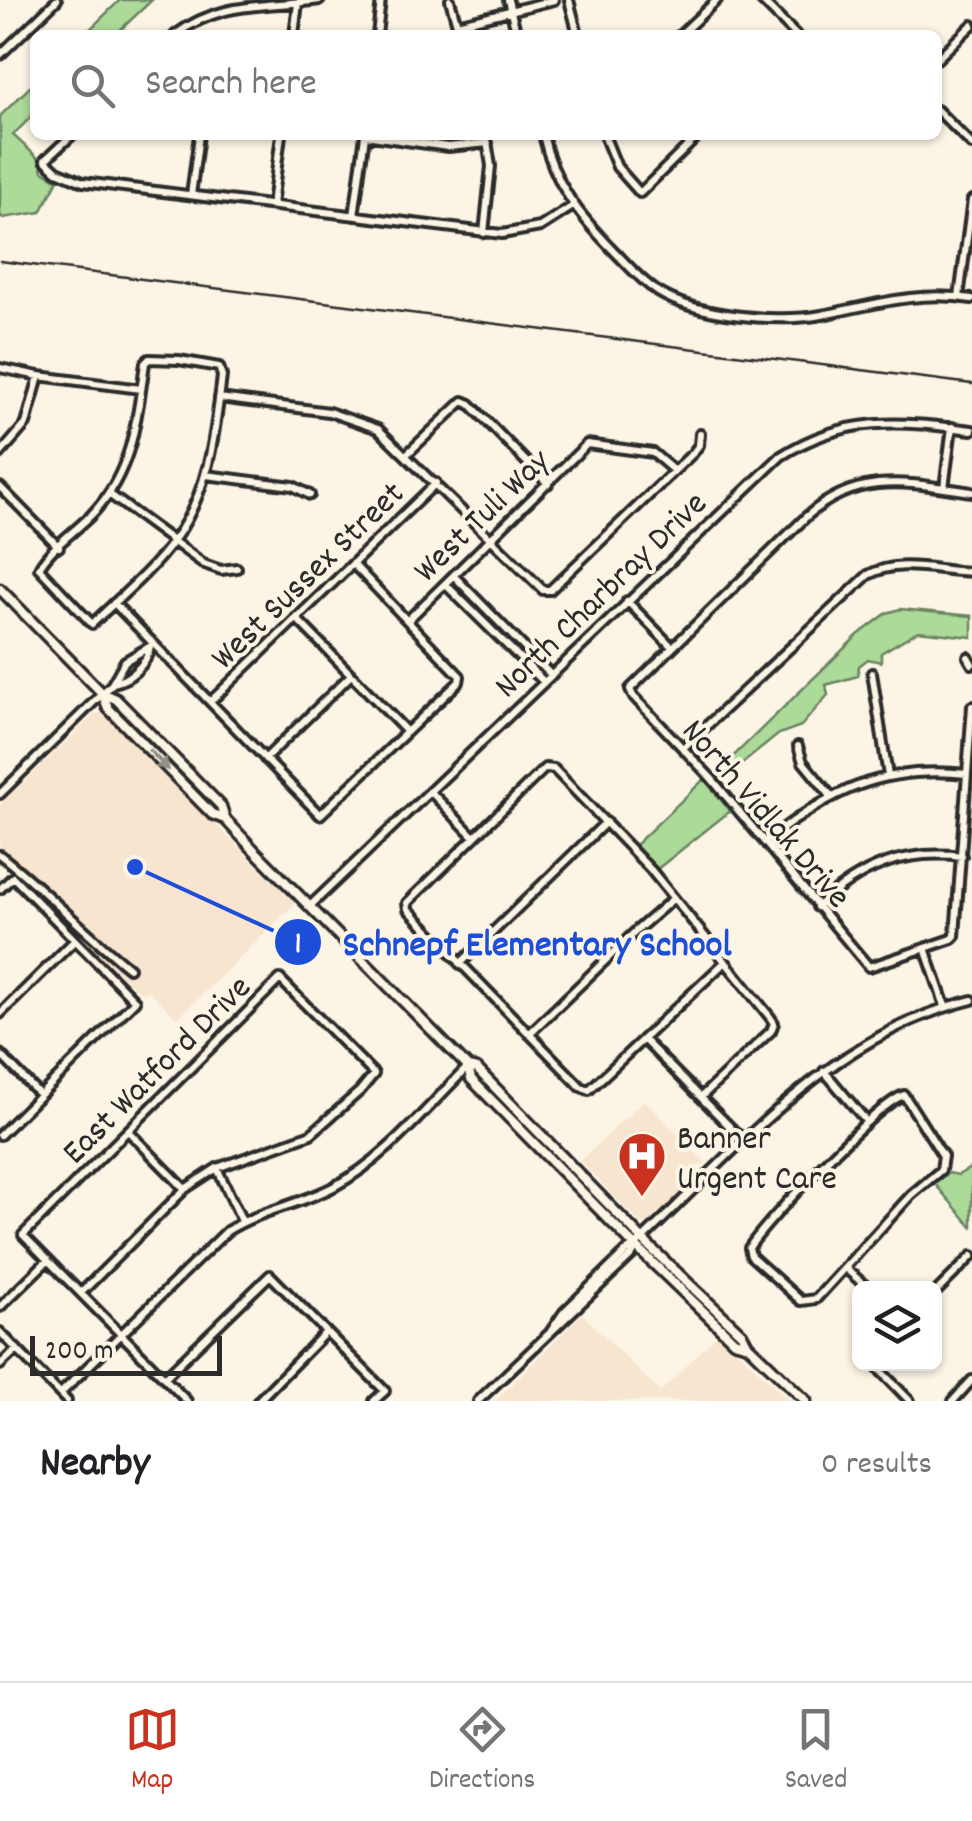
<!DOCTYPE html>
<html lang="en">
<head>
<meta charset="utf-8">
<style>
	:root { --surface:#fff; --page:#f2f2f2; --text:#202124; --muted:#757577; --line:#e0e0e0; --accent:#c8321e }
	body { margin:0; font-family:Dekko,sans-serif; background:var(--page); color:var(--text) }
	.controls { position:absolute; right:30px; bottom:30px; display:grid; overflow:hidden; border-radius:15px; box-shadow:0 2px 8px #0004 }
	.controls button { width:90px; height:90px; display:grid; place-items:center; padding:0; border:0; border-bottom:2px solid var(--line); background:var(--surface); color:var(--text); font:50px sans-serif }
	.scale { position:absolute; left:30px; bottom:25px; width:192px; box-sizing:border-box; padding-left:10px; border:5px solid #2b2b2b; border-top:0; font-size:28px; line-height:35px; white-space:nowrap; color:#2b2b2b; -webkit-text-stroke:8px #fcf5e5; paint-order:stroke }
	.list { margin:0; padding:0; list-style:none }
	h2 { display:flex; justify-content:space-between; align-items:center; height:130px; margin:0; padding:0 40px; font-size:42px }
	h2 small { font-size:32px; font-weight:400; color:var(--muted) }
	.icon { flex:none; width:55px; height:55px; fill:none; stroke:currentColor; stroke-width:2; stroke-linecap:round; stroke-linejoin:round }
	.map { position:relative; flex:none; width:972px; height:1401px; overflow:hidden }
	.search { position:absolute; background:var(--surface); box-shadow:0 2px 8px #0004; left:30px; right:30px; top:30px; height:110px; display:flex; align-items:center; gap:25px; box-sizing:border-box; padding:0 35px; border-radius:15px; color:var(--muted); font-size:38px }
	.sheet { height:280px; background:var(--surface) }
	nav { display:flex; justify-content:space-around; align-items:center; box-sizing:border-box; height:140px; border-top:2px solid var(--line); background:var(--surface); font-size:28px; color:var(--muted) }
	nav a { display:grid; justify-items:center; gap:5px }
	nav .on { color:var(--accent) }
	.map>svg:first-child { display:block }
</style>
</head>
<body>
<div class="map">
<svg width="972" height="1401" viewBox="0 0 972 1401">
	<rect width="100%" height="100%" fill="#fcf5e5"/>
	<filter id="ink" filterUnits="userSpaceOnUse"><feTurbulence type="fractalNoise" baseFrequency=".01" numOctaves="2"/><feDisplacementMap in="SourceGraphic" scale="20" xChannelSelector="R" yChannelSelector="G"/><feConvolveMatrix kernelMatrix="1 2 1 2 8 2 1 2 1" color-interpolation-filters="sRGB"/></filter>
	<g filter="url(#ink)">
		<path fill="#f8e5d0" d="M105,712L295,904L177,1019L149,991L142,993L119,975L21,874L0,860V805L95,714Z
			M644,1100L706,1163L697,1167L692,1181L646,1224H641L580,1161Z
			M582,1314L660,1392L719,1333L790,1401H495Z"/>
		<path fill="#abda99" stroke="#6b8262" stroke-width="2.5" d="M120,0H152L115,35H84Z
			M35,82V113L13,135L40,160L43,171L58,180L41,212L3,218L0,215V116Z
			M900,609L972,616V637L918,631L881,653V662L868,659L859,666L858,676L826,685L828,695L801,726L779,734L721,781L715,774L858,635L887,613Z
			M704,779L730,811L656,870L634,846Z
			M972,1167V1227L934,1183L949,1173L958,1175Z"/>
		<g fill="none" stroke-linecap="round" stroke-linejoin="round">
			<g stroke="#2b2b2b" stroke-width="14">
				<path id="minor" d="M450,0L460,35
					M508,0L517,35
					M569,0L578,35
					M761,0L796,35
					M457,24L554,0
					M175,35C222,0 264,8 320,0
					M294,35L298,3
					M377,35L381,0
					M680,35L717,0
					M0,55L57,0
					M937,59L972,25
					M937,110L972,145
					M72,135L45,160L57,171L83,182L502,234L540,227L573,206
					M543,135C554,184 579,215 613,250C627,264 641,281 658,292C696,316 777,323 822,315C873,305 918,290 972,299
					M604,135L617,167L640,193L699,135
					M191,195L199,135
					M272,205L281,135
					M354,216L365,135L448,147L488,143
					M484,233L491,166L486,135
					M959,297L972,200
					M149,359L179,360L219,367L222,376C215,434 209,492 174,540C152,571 119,598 92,624L39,568C51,546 78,530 95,511C133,469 137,418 145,363Z
					M0,368L39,376L141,389
					M219,398L329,412L378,429L543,590H550L693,453L699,445L700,434
					M0,454L26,424L39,376
					M407,454L463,401L470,404L548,484
					M206,475L293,486L310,495
					M0,487L59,547
					M944,488L952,427
					M972,492C909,483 859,470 807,516L630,689L633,696L711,778L869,967L952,939L955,936L972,706
					M109,494L204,564L221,570L237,568
					M454,576L551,675
					M445,584L544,682
					M627,601L672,647
					M114,603L320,815L459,682L460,676L353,564
					M296,618L407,732
					M408,620L587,444L653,453L674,471
					M968,657L972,664
					M872,673L888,776
					M113,682L125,661L149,647
					M210,702L436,483
					M798,746L803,762L831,796
					M683,748L868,575C901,558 936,571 972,572
					M265,759L351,675
					M430,791L474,837
					M0,794L113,683C130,680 147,664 150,647
					M765,842C830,791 882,765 967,774
					M0,855C45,890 84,932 129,968
					M0,889L13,877L135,1001L0,1135
					M310,906L781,456C846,415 899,421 972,430
					M817,907C860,867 903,849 962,856
					M925,948L945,1006
					M460,964L606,822
					M0,1014L75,940
					M529,1034L637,930L674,898
					M643,1039L745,1142
					M0,1054L40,1095
					M824,1071L866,1121
					M904,1095L943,1156L941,1170L911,1195L816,1299L801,1301L751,1256L749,1248C766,1221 878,1103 904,1095Z
					M701,1097L771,1031L774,1023L770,1017L651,870L554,769L545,768L407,903L408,909L581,1087L589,1090L725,962
					M128,1131L185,1189
					M217,1168L242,1221
					M845,1268L868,1288
					M81,1293L185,1189L217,1168L311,1134L360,1091L374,1074L280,979L23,1235L187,1401
					M934,1294L972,1256
					M0,1307L48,1260
					M551,1331L564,1312L627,1251L635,1246C736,1151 831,1034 972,1000
					M0,1332L67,1401
					M874,1364L910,1401
					M0,1365L17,1349
					M164,1378L270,1275L385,1391L374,1401
					M60,1394L227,1231C260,1210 300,1205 335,1186C386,1159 426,1108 468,1067
					M258,1401L326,1332
					M478,1401L632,1255L635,1248
					M953,1401L972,1380"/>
			</g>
			<g stroke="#2b2b2b" stroke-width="15">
				<path id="major" d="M0,589L102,693L108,708L212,814L225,819
					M102,693L116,699L221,806L225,819L253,849L468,1067L477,1069L650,1247L742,1334L748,1345
					M468,1067L471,1079L629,1240L734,1341L748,1345L806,1401"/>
			</g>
			<use href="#minor" stroke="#fcf5e5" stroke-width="6"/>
			<use href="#major" stroke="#fcf5e5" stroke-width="8"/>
			<path stroke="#2b2b2b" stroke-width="2.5" d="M0,261L972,384"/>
		</g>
		<defs><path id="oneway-solid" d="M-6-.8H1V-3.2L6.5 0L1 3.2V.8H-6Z" transform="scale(2.5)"/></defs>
		<use fill="#949088" href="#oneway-solid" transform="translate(159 760) rotate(46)"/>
	</g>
	<defs>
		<g id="hospital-pin" transform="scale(2.5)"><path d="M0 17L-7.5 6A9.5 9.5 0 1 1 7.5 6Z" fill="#c8321e" stroke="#fcf5e5"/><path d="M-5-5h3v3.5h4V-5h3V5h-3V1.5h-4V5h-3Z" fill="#fff"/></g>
	</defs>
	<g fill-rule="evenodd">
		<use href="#hospital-pin" x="642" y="1156"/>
	</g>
	<g text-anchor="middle" stroke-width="8" stroke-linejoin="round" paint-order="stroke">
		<g font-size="35" fill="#2b2b2b" stroke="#fcf5e5">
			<text transform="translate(480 514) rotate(-44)" y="12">West Tuli Way</text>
			<text transform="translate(306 574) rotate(-44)" y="12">West Sussex Street</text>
			<text transform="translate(599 593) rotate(-44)" y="12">North Charbray Drive</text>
			<text transform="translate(768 812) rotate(49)" y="12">North Vidlak Drive</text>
			<text transform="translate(155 1068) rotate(-45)" y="12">East Watford Drive</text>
		</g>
		<g font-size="35" fill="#2b2b2b" stroke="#fcf5e5" text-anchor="start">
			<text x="677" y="1148">Banner<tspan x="677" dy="40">Urgent Care</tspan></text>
		</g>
	</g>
	<path fill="none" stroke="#1d4ed8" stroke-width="4" d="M135 867L298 942"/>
	<g fill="#1d4ed8" stroke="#fcf5e5" stroke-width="4">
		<circle cx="135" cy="867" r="10"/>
		<circle cx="298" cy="942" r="25"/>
	</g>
	<g font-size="30" text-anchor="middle" font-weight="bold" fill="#fff">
		<text x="298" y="952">1</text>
	</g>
	<g font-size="38" text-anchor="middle" font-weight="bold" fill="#1d4ed8" stroke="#fcf5e5" stroke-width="8" stroke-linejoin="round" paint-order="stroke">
		<text x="537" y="955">Schnepf Elementary School</text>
	</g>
</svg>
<div class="controls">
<button><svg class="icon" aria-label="layers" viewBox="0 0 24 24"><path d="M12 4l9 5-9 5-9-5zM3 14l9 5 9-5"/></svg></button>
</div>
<div class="scale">200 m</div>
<div class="search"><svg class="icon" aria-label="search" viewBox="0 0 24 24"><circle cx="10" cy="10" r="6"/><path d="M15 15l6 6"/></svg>Search here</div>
</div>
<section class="sheet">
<h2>Nearby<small>0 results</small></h2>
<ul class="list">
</ul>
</section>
<nav>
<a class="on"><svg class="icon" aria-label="map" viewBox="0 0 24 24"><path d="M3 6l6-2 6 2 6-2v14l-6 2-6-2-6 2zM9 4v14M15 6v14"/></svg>Map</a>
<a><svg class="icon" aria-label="directions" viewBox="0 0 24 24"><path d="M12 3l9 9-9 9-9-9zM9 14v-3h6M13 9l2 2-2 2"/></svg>Directions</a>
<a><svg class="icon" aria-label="saved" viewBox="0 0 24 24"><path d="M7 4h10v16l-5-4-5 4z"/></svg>Saved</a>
</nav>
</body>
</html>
